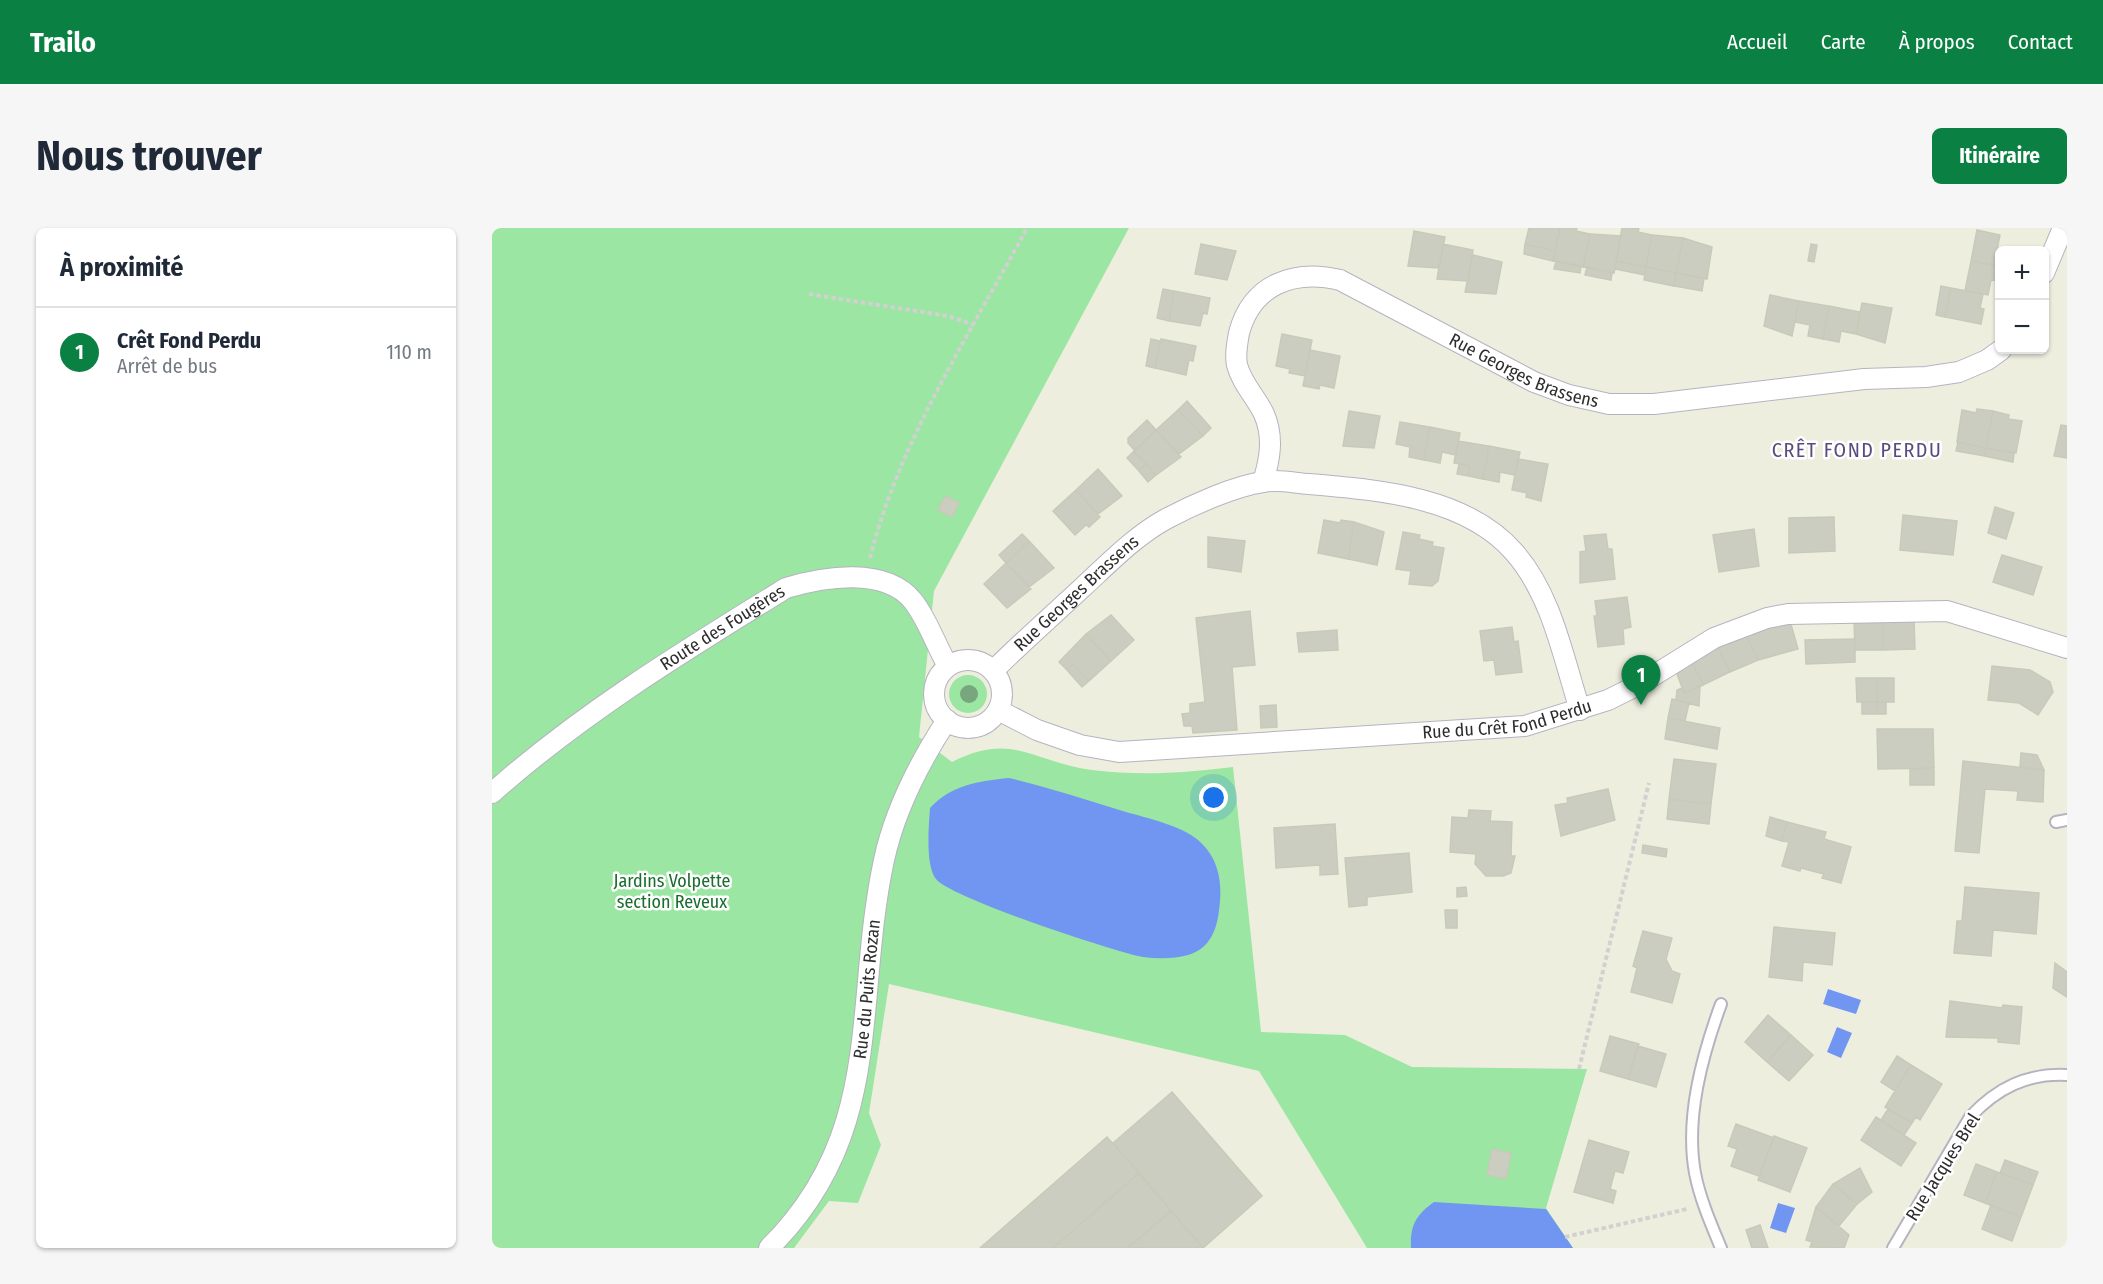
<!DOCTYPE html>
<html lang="fr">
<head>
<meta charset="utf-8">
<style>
	:root { --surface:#fff; --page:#f6f6f7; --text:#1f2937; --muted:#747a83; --line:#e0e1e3; --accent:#0b8043 }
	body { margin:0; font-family:"Fira Sans Condensed",sans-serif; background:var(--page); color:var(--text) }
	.controls { position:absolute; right:18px; top:18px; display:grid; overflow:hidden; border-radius:9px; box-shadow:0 2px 4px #0004 }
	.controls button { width:54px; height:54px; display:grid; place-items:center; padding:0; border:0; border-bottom:2px solid var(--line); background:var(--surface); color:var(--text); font:30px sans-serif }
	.you { position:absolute; left:722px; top:570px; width:21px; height:21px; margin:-15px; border:4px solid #fff; border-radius:50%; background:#1a73e8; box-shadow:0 0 0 9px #1a73e833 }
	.badge { display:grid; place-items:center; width:39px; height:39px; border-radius:50%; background:var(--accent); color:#fff; font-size:20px; font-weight:700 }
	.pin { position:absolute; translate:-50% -50px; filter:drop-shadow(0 2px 3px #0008) }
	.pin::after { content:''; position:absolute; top:32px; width:21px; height:18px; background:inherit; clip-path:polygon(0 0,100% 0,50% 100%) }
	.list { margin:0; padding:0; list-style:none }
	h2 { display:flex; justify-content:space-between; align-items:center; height:78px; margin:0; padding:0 24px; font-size:26px }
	h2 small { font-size:20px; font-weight:400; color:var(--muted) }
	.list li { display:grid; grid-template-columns:39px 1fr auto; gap:18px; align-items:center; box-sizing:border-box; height:90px; padding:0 24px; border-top:2px solid var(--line) }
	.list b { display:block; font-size:22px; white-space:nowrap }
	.list p { margin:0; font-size:20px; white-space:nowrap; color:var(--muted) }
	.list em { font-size:20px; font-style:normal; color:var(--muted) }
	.map { position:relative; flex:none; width:1575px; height:1020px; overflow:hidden; border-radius:9px }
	header { display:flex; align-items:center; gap:36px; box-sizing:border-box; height:84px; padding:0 30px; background:var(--accent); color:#fff }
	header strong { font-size:28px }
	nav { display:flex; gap:33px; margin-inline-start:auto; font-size:21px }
	.intro { display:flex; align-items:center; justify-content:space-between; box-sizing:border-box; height:144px; padding:0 36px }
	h1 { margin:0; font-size:42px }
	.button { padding:15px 27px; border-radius:9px; background:var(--accent); color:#fff; font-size:21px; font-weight:700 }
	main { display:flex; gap:36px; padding:0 36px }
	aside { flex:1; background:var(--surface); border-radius:9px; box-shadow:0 2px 4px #0004 }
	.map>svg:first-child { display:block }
</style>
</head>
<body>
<header>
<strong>Trailo</strong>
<nav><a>Accueil</a><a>Carte</a><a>À propos</a><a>Contact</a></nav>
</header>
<div class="intro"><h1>Nous trouver</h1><a class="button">Itinéraire</a></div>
<main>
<aside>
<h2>À proximité<small></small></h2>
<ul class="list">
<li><span class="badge">1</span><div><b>Crêt Fond Perdu</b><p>Arrêt de bus</p></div><em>110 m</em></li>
</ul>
</aside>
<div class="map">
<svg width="1575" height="1020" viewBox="0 0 1575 1020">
	<rect width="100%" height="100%" fill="#eeeedf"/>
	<path fill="#9ae6a2" d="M0,0H637L442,363L427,509L460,534C521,503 540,534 600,542C648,548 693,545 741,539L769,804L853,807L920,839L1095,841L1054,980L1081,1020H875L767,843L397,756L377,885L389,917L366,975L337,973L302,1020H0Z
		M457 466a19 19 0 1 1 38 0a19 19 0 1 1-38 0Z"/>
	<path fill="#7096f2" d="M517,550C556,559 595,572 634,584C655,590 690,598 706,612C727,630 731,655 727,682C725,701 718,721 696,727C682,731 666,731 651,729C621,723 459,670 444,651C433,637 437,597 438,580C459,557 487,553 517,550Z
		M1336,761L1369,772L1364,786L1331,776Z
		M1345,799L1360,805L1349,830L1335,824Z
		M942,974L1054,981L1081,1020H919C918,997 924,987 942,974Z
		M1286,975L1303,980L1294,1005L1278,1000Z"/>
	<path fill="#cccdc1" stroke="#c8cab8" stroke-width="1.5" d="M1037,0H1068L1063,23L1033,16Z
		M1068,0H1085L1084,3L1098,6L1091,39L1061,33Z
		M1130,0H1147L1146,4L1160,7L1154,39L1124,33Z
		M1485,2L1508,7L1505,22H1509L1508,38L1479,33Z
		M922,3L953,9L947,40L916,38Z
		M1098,6L1129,8L1122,45L1091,39Z
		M1160,7L1191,10L1184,45L1154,39Z
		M1191,10L1220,19L1215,51L1184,45Z
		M709,16L744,23L735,52L703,46Z
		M951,16L981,22L976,53L945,51Z
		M1033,16L1063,23L1061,33L1032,26Z
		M1319,16L1325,17L1322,34L1316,33Z
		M981,27L1010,34L1004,66L973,64Z
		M1064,33L1089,38L1088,45L1062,41Z
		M1124,33L1154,39L1153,47L1123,41Z
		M1479,33L1508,38V53L1499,52L1496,67L1473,63Z
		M1095,39L1120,45L1119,52L1093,47Z
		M1154,39L1184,45L1182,58L1152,52Z
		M1184,45L1212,50L1210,63L1182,58Z
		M1449,58L1459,60L1453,89L1444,87Z
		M1459,60L1491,66L1488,80L1492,81L1489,96L1453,89Z
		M671,61L682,63L677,93L665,90Z
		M682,63L718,70L715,86L711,85L708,98L677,93Z
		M1278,67L1307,73L1300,108L1272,98Z
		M1307,73L1337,78L1331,111L1316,108L1318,97L1303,94Z
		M1370,75L1400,80L1393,115L1364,106Z
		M1337,78L1368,84L1364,106L1349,103L1347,114L1331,111Z
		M790,106L820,112L813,148L797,145L798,141L784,138Z
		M659,111L668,113L663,140L654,138Z
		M669,111L704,118L701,133L697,132L694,147L663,140Z
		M818,122L848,128L842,160L828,157L827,161L811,158Z
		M695,173L719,200L711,208L686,182Z
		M1485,181L1501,183L1494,220L1465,214L1470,182L1484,185Z
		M686,182L711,208L687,226L664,202Z
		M857,183L888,188L882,220L851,218Z
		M1501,183L1517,187L1516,191L1530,193L1524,225L1494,220Z
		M655,192L664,202L643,223L636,215V210Z
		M908,194L938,199L932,232L917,229L918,219L904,216Z
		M1569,197L1575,198V230L1562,228Z
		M938,199L968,205L964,227L950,224L948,235L932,232Z
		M664,202L689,229L664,247L642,223Z
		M966,213L997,218L991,251L976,248L978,238L962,235Z
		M1466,214L1494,220L1492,228L1464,223Z
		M997,218L1028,224L1023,247L1008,244L1007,254L991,251Z
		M1494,220L1522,225L1521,234L1492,228Z
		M642,223L654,236L647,243L635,230Z
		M1026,231L1056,236L1049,273L1034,269L1035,265L1020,262Z
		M654,236L664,247L656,254L647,243Z
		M967,236L978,238L976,248L965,246Z
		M606,241L630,268L606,286L584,262Z
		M584,262L608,289L597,299L594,297L583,307L561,283Z
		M453,268L467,275L460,289L446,282Z
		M1503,279L1522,285L1514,311L1496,305Z
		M1411,287L1465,293L1461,327L1408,322Z
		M1342,289L1343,323L1297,325V290Z
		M832,292L848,295L849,292L862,294L856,331L826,325Z
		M862,294L892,304L885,337L856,331Z
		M1262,301L1267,338L1227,344L1221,307Z
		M911,304L928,307L927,311L941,314L940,318L952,320L946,353L940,358L917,356L919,343L904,341Z
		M530,306L537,313L514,335L507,327Z
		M1114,306L1116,321H1120L1123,351L1088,355V324L1094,323L1092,308Z
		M716,309L753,313L749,344L716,339Z
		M537,313L562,340L537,359L514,335Z
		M1510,327L1550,339L1541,367L1501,354Z
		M514,335L539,361L515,380L492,356Z
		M1135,369L1139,399L1131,401L1132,416L1106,419L1102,388H1105L1103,373Z
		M758,383L763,437L740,439L745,502L701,505L700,498H692L690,486L698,485V476L713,474L704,390Z
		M619,387L642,412L619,433L594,406Z
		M1422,391L1423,421L1391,422V392Z
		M1362,392H1391V422H1363Z
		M1298,393L1306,421L1266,432L1254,406Z
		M1020,399L1022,414L1026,413L1030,444L1004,447L1002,432L992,433L988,403Z
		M845,402L846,422L807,424L805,405Z
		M594,406L619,433L597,453L581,436L575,442L567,434Z
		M1254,406L1266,432L1238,444L1226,419Z
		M1363,411V434L1314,436L1313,412Z
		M1226,419L1238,444L1211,457L1199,432Z
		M1199,432L1211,457L1192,465L1185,446Z
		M581,436L597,453L590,459L575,442Z
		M1500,438L1538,442L1558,454L1561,464L1546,487L1527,475L1496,472Z
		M1364,450H1385V474H1365Z
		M1385,450H1402V474H1385Z
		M1208,458L1207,478L1184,472L1185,462L1190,460L1192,465Z
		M1180,471L1197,475L1193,493L1176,490Z
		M1370,474H1385V486H1370Z
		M1385,474H1394V486H1385Z
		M784,477L785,499L769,500L768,478Z
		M1176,490L1228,500L1225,521L1173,511Z
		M1385,501H1441L1442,540L1386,541Z
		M1529,525L1545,527L1552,542L1528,539Z
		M1182,531L1224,536L1219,576L1177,571Z
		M1471,533L1552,542L1551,574L1525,572L1526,563L1493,561L1487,625L1463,623Z
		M1442,540V557H1418V541Z
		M1116,561L1123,592L1069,608L1063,577L1076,575L1075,570Z
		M1177,571L1219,576L1217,596L1175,591Z
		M977,582L999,583L998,593L1020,594L1019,628H1023L1019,645L1011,648H994L983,636L984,626L958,624L960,589L976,590Z
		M1278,589L1295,594L1290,613L1274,608Z
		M1295,594L1334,604L1332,611L1359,619L1349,655L1330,650L1332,646L1320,643L1309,640L1308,643L1290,638L1297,614L1290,613Z
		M843,596L846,646L828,647V637L784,640L782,600Z
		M1151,617L1175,621L1174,629L1150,625Z
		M917,625L920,664L875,669V677L857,679L853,630Z
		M974,659L975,668L965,669V660Z
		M1473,659L1547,665L1544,706L1501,702L1499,728L1462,725L1465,693H1470Z
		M953,682H965V700H954Z
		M1282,699L1343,705L1340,737L1311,734L1310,753L1277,749Z
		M1151,703L1180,710L1174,731L1180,743L1188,746L1180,775L1139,764L1145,740L1141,738Z
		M1563,735L1575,744V769L1561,760Z
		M1458,773L1510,780L1511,777L1530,779L1527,816L1506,814V810L1454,809Z
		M1276,787L1299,807L1275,834L1253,814Z
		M1299,807L1321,827L1297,853L1275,834Z
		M1118,808L1147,816L1136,851L1108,843Z
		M1146,818L1174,826L1164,859L1136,851Z
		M1405,828L1419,837L1403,863L1389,854Z
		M1419,837L1450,856L1428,892L1424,889L1420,895L1393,879Z
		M680,864L770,968L711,1020L621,915Z
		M1396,881L1420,895L1412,907L1389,892Z
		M1384,889L1424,915L1409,938L1369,912Z
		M1244,896L1282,910L1267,948L1239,938L1245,921L1236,918Z
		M1282,908L1315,920L1298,964L1266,952Z
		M615,909L647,945L561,1020H488Z
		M1097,912L1137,924L1131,945L1123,943L1118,961L1124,963L1121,975L1082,964Z
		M1000,921L1019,925L1014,951L995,947Z
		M1513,932L1546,944L1541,957L1508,945Z
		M1484,936L1505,944L1493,975L1472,967Z
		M1368,940L1380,964L1365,976L1341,956Z
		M1505,944L1541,957L1529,989L1493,975Z
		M647,945L679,983L636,1020H561Z
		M1341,956L1365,976L1347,998L1324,979Z
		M1499,977L1529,989L1520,1013L1490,1001Z
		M1324,979L1357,1007L1352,1020L1318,1019L1320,1014L1314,1012Z
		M679,983L711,1020H636Z
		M1268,997L1276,1020H1260L1254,1002Z"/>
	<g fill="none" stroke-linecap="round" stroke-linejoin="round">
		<g stroke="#b6b3c0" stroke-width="14">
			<path id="service" d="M1564,594L1575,592
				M1229,1020C1219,996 1208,971 1203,945C1193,890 1210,828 1229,776
				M1401,1020L1478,889C1505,860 1535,845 1575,847"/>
		</g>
		<g stroke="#b6b3c0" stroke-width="22">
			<g id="minor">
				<path d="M1552,45L1571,0"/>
				<path id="s1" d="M771,254C778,231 782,209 772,186C764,169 750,156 745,137C743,127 745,116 747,105C760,56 802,41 848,52L1042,154L1077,167L1117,176H1162L1372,151L1434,149L1467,144L1495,132L1509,122"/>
				<circle cx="476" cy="466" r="34"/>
				<path id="s2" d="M501,443C530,414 561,387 591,359C617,335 643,308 674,291C700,277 743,258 771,254C786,251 802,255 817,256C885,262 973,268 1022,324C1060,367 1071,429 1088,482"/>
				<path id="s3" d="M506,482L545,502L588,517L627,524L1033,498L1116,472L1148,456L1222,410L1275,390L1296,386L1455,383L1575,420"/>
				<path id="s4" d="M0,565C90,485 192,423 294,360C331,349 393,338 421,373C436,392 444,418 456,438"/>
				<path id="s5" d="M277,1020C394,904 361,776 392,632C403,581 427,535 455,492"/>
			</g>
		</g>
		<path stroke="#d1d1d1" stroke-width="4" stroke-dasharray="4.5 3" stroke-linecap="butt" d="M317,66L456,88L483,97
			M378,330C408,211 478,106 535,0
			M1087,841L1157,555
			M1073,1009L1195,981"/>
		<use href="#service" stroke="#fff" stroke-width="10"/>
		<use href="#minor" stroke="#fff" stroke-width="20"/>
	</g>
	<circle fill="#79a77d" cx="477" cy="466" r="9"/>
	<g text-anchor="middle" stroke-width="5" stroke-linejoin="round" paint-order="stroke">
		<g font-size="18" fill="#2d2d2d" stroke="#fff">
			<text dy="6" stroke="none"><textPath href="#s1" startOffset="492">Rue Georges Brassens</textPath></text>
			<text dy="6" stroke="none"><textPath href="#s2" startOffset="114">Rue Georges Brassens</textPath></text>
			<text dy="6" stroke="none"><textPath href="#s4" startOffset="284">Route des Fougères</textPath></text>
			<text dy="6" stroke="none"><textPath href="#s3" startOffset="519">Rue du Crêt Fond Perdu</textPath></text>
			<text dy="6" stroke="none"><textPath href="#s5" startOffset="284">Rue du Puits Rozan</textPath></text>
			<text transform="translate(1451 939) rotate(-58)" y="6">Rue Jacques Brel</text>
		</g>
		<g font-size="18" fill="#196d2d" stroke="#fff">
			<text x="180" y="659">Jardins Volpette<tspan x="180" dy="21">section Reveux</tspan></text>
		</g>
		<g font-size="20" letter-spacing="1.5" fill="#594b7f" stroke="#fff">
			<text x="1365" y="229">CRÊT FOND PERDU</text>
		</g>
	</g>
</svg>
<div class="controls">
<button>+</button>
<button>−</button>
</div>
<div class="you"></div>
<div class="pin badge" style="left:1149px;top:477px">1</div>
</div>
</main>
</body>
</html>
